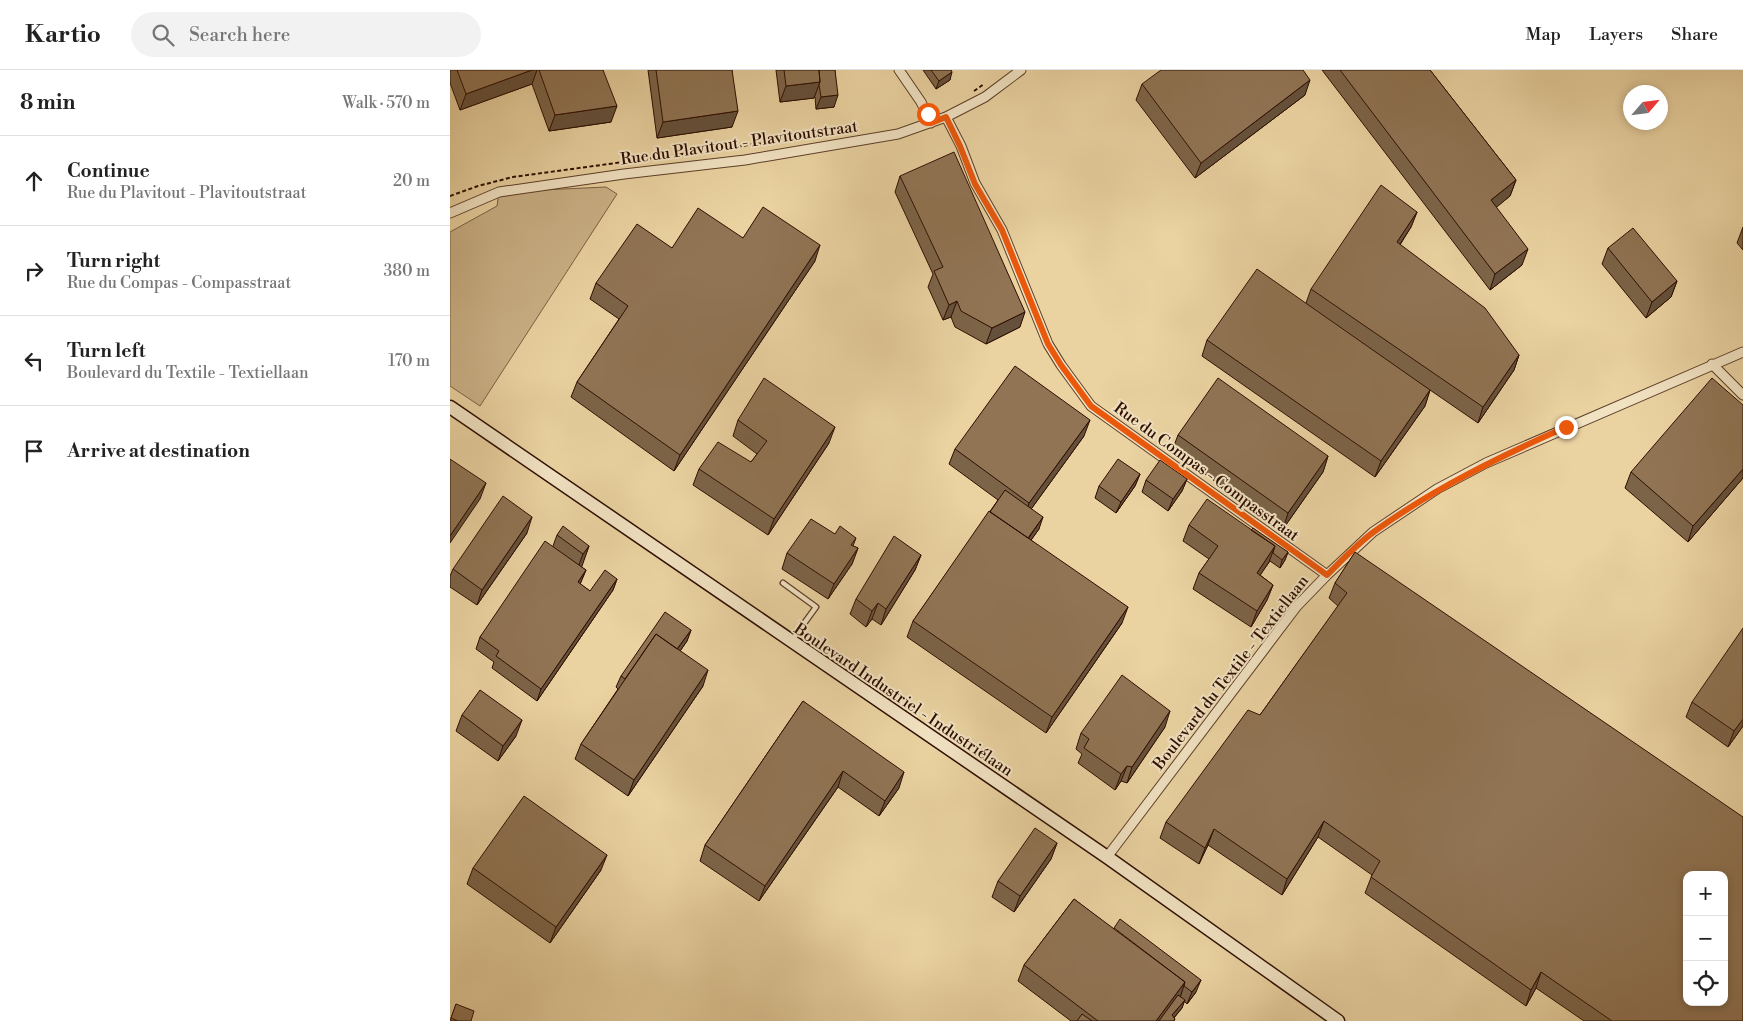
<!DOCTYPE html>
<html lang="en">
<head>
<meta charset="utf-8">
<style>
	:root { --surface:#fff; --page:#f2f2f2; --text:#222; --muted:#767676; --line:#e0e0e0 }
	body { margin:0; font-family:"Libre Bodoni",serif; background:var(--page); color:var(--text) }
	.controls { position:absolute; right:15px; bottom:15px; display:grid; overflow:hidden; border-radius:10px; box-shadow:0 2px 8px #0003 }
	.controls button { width:45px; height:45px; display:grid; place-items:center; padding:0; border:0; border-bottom:1px solid var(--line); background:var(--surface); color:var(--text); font:25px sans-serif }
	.compass { position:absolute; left:1173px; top:15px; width:45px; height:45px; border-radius:50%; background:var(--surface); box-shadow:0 2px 8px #0003; rotate:62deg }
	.stop { position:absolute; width:15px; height:15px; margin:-11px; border:4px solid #ea580c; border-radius:50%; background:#fff }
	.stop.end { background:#ea580c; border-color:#fff; box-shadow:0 1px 5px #0008 }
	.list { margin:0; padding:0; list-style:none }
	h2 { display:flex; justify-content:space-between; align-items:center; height:65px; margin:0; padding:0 20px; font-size:21px }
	h2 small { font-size:16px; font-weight:400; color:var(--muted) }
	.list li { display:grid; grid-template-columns:32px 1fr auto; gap:15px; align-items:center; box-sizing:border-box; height:90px; padding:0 20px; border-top:1px solid var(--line) }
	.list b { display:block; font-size:19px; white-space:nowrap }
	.list p { margin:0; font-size:16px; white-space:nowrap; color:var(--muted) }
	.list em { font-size:16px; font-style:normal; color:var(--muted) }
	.icon { flex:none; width:28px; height:28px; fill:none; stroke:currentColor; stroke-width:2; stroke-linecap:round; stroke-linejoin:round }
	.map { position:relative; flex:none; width:1293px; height:951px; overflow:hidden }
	header { display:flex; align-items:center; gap:30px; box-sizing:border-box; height:70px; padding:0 25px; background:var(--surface); border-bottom:1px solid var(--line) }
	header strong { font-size:24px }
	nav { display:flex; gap:28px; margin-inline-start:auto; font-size:18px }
	.search { width:350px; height:45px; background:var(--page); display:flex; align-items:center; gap:12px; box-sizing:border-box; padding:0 18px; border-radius:28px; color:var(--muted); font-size:19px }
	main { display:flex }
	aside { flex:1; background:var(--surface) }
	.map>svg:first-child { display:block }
</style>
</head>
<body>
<header>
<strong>Kartio</strong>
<div class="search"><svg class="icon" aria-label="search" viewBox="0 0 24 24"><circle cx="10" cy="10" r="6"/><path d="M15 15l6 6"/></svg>Search here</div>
<nav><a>Map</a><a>Layers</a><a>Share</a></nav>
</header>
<main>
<aside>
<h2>8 min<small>Walk · 570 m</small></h2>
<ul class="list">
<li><svg class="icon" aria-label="ahead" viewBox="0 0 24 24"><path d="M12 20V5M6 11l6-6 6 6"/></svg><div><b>Continue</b><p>Rue du Plavitout - Plavitoutstraat</p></div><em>20 m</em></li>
<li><svg class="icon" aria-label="right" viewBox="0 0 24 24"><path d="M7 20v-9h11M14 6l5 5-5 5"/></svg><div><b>Turn right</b><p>Rue du Compas - Compasstraat</p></div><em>380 m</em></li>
<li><svg class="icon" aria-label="left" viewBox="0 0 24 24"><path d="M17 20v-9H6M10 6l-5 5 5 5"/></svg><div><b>Turn left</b><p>Boulevard du Textile - Textiellaan</p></div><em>170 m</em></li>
<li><svg class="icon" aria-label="arrive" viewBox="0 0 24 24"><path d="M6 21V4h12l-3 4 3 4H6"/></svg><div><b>Arrive at destination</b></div></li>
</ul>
</aside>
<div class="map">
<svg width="1293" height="951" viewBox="0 0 1293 951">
	<rect width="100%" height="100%" fill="#ead2a1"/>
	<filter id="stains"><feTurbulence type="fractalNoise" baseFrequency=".004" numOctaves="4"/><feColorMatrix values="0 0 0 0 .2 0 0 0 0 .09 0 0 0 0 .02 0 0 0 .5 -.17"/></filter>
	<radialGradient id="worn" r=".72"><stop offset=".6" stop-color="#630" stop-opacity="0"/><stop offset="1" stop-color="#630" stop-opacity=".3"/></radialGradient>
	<path fill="#cab186" stroke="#7c6043" d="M156,117L167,124L30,336L0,316V162L47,136L49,122Z"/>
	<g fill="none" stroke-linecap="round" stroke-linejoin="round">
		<g stroke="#5d3f28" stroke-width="7">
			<path id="lane" d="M333,513L366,537L342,570"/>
		</g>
		<g stroke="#5d3f28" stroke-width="11">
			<path id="street" d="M449,0L471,32L481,53
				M496,47L511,76L525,113L552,160L598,274L611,295L641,336L877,505
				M0,143L49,122L174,104L295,90L448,64L496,47L535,27L571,0
				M1262,294L1293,325
				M657,787L847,536L877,505L923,462L987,419L1036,393L1293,282"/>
		</g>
		<g stroke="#2e0e00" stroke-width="15">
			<path id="secondary" d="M0,337L657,787L888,951"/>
		</g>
		<path stroke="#2e0e00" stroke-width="2" stroke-dasharray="4 2.5" stroke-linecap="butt" d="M524,21L534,14
			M0,126L28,116L63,107L402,61"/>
		<use href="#lane" stroke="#f1e2c2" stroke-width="4.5"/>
		<use href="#street" stroke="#f1e2c2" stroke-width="9"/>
		<use href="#secondary" stroke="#f1e2c2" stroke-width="12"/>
	</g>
	<path fill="#7c6448" stroke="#2e0e00" d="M0,0H153L161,52L99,61L82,14L10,40L0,13Z
		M198,0H282V57L207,68Z
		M326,0H385L384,37L366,39L365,27L364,28L330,32Z
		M473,0H501L500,10L486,19Z
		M872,0H980L1066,110L1060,126L1046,137L1072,195L1040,220Z
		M692,14L855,25L745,108L686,30Z
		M450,106L570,257L536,274L505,257L501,247L493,250L478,217L483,204L445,122Z
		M967,142L961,157L950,175L1069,285L1064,300L1028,353L980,320L975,336L925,407L752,286L757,270L856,233L861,219Z
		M1293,157V180L1287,173Z
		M293,168L365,191L224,401L121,327L127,312L169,249L140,229L146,213L222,178Z
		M1158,178L1227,211L1221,227L1196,248L1152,194Z
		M1293,335V408L1238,472L1175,418L1181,402Z
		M288,350L379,373L318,465L243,415L249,399L301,392L307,384L283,366Z
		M728,365L878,386L873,402L833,459L722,381Z
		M634,366L581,439L589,459L581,470L672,553L596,663L457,567L463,551L548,430L499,394L505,379Z
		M690,404L685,416L666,443L645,428L649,416Z
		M737,409L732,421L718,441L692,422L696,410Z
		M739,455L801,460L838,482L835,490L830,498L820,491L810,505L823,515L817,530L801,557L743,519L749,503L759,489L733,471Z
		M77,463L27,535L0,517V506L3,499Z
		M385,464L406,468L403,476L408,478L402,494L378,529L332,499L337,483Z
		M107,465L139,476L131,497L136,500L130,514L140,521L167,509L163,520L87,631L42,598L44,592L26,579L30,567L103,476Z
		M905,482L1293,951H1134L1086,918L1076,936L915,823L922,805L868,767L832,825L758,775L749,794L710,768L716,752L810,645L888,536L879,528L885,513Z
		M471,485L465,500L431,555L422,549L416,557L400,544L406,529Z
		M241,560L237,571L230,581L253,616L178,726L125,689L131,674L168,619L166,617L171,606Z
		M353,631L449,718L429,746L388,717L309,831L250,791L255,775Z
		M1242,632L1293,656L1278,677L1236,647Z
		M12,645L66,666L48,691L6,661Z
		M715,657L677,713L671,711L665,720L628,693L632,684L626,679L631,663Z
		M607,773L601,789L564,842L542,827L548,811Z
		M23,798L151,800L100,873L17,814Z
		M624,829L746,922L737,934L734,931L732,938L724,948L725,949L724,951H621L568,911L574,895Z
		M6,934L21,951H0Z"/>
	<path fill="#65513b" stroke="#2e0e00" d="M82,0H87L82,14L10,40L16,24Z
		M502,2L500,10L486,19L489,11Z
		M860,10L855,25L745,108L751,93Z
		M370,12L364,28L330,32L336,16Z
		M388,25L384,37L366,39L371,27Z
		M167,36L161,52L99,61L105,45Z
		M288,41L282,57L207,68L213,52Z
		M1066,110L1060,126L1036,146L1041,130Z
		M967,142L961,157L941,188L947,172Z
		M370,175L365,191L224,401L230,385Z
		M1078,179L1072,195L1040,220L1045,204Z
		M1227,211L1221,227L1196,248L1202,232Z
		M507,231L501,247L493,250L499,235Z
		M575,242L570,257L536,274L542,258Z
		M1069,285L1064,300L1028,353L1033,337Z
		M980,320L975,336L925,407L931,391Z
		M640,350L634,366L574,449L579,433Z
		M385,357L379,373L318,465L324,449Z
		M878,386L873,402L833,459L838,443Z
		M1293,399V408L1238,472L1243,456Z
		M690,404L685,416L666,443L671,432Z
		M737,409L732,421L718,441L723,429Z
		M36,413L30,429L0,473V466Z
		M82,447L77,463L27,535L32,520Z
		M593,447L589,459L571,484L576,472Z
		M139,476L131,499L124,508L133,484Z
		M825,476L819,492L801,519L807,503Z
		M408,478L402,494L378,529L384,514Z
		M838,482L835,490L830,498L832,490Z
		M471,485L465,500L431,555L436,539Z
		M136,500L131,512L124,524L128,512Z
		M167,509L163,520L87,631L91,619Z
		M823,515L817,530L801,557L807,541Z
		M428,533L422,549L416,557L422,541Z
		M678,537L672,553L596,663L602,647Z
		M241,560L237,571L221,594L225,582Z
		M258,600L253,616L178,726L184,710Z
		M720,641L715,657L677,713L682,697Z
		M1293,649V656L1278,677L1284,661Z
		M72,650L66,666L48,691L53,676Z
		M677,696L671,711L665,720L671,704Z
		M393,701L388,717L309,831L315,816Z
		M454,702L449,718L429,746L435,731Z
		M874,751L868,767L832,825L837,809Z
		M764,759L758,775L749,794L755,778Z
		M607,773L601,789L564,842L570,826Z
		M157,785L151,800L100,873L106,857Z
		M1091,902L1086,918L1076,936L1081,920Z
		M751,910L746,922L737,934L742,922Z
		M735,912L730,928L712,951H706Z
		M735,930L732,938L721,951L722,945Z"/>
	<path fill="#907454" stroke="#2e0e00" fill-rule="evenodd" d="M7,0H82L16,24Z
		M89,0H153L167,36L105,45Z
		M206,0H282L288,41L213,52Z
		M334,0H369L370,12L336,16Z
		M369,0H385L388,25L371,27L369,15L370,12Z
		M481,0H501L502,2L489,11Z
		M711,0H853L860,10L751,93L692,14Z
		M890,0H980L1066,110L1041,130L1078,179L1045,204Z
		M504,82L575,242L542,258L511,241L507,231L499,235L484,201L493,197L450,106Z
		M931,115L967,142L947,172L1035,238L1069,285L1033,337L861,219Z
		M313,137L370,175L230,385L127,312L178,236L146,213L187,154L222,178L248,138L293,168Z
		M1183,158L1227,211L1202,232L1158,178Z
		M807,199L980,320L931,391L757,270Z
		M565,296L640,350L579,433L505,379Z
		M314,308L385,357L324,449L249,399L268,372L301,392L317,371L288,350Z
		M768,308L878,386L838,443L728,365Z
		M1262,308L1293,335V399L1243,456L1181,402Z
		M0,389L36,413L0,466Z
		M668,389L690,404L671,432L649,416Z
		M710,390L737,409L723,429L696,410Z
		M555,420L593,447L578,468L540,442Z
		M53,426L82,447L32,520L3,499Z
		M757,429L825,476L807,503L823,515L807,541L749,503L768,476L739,455Z
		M539,441L678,537L602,647L463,551Z
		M361,449L385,464L390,456L406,468L401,475L408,478L384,514L337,483Z
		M113,456L139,476L133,484L107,465Z
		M803,458L838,482L832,490L823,483L825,476L801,460Z
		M444,466L471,485L436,539L428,533L422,541L406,529Z
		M95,471L136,500L128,512L140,521L155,500L167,509L91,619L46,586L49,581L30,567Z
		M905,482L1293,747V951H1162L1091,902L1081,920L921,807L930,791L874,751L837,809L764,759L755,778L716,752L798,640L810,645L897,523L885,513ZM1237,805H1274V932H1237Z
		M215,542L241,560L227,579L206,564L175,609L171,606Z
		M1293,558V649L1284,661L1242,632Z
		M206,564L258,600L184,710L131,674Z
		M672,605L720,641L682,697L677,696L671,704L634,678L639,669L631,663Z
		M30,620L72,650L53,676L12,645Z
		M353,631L454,702L435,731L393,701L315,816L255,775Z
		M74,726L157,785L106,857L23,798Z
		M585,758L607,773L570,826L548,811Z
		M624,829L735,912L706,951H648L574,895Z
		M670,849L751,910L742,922L734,916L735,912L664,858Z
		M728,925L735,930L722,945L725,949L723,951H709Z
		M6,934L24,941L21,951H8L1,948Z
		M632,944L642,951H627Z"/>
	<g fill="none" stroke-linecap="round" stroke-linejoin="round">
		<path stroke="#ea580c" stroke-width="6" d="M478,44L481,53L496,47L510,76L525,114L552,160L598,274L611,295L641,336L877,505C892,490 908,473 925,461C985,418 1049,387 1116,357"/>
	</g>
	<g text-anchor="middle" stroke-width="4" stroke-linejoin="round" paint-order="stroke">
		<g font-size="16" fill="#2e0e00" stroke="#f1e2c2">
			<text transform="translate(289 72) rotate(-8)" y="6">Rue du Plavitout - Plavitoutstraat</text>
			<text transform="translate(757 401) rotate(36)" y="6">Rue du Compas - Compasstraat</text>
			<text transform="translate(780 602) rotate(-52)" y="6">Boulevard du Textile - Textiellaan</text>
			<text transform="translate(454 629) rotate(34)" y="6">Boulevard Industriel - Industriélaan</text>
		</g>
	</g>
	<rect width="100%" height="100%" filter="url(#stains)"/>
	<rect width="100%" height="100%" fill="url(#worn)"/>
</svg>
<div class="controls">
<button>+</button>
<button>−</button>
<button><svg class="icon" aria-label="locate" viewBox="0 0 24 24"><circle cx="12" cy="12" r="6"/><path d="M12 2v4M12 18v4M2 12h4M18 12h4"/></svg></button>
</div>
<svg class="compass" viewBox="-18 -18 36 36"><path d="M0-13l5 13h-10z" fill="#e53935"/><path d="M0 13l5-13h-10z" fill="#767676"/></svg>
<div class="stop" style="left:478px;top:44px"></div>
<div class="stop end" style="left:1116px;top:357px"></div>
</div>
</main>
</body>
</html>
